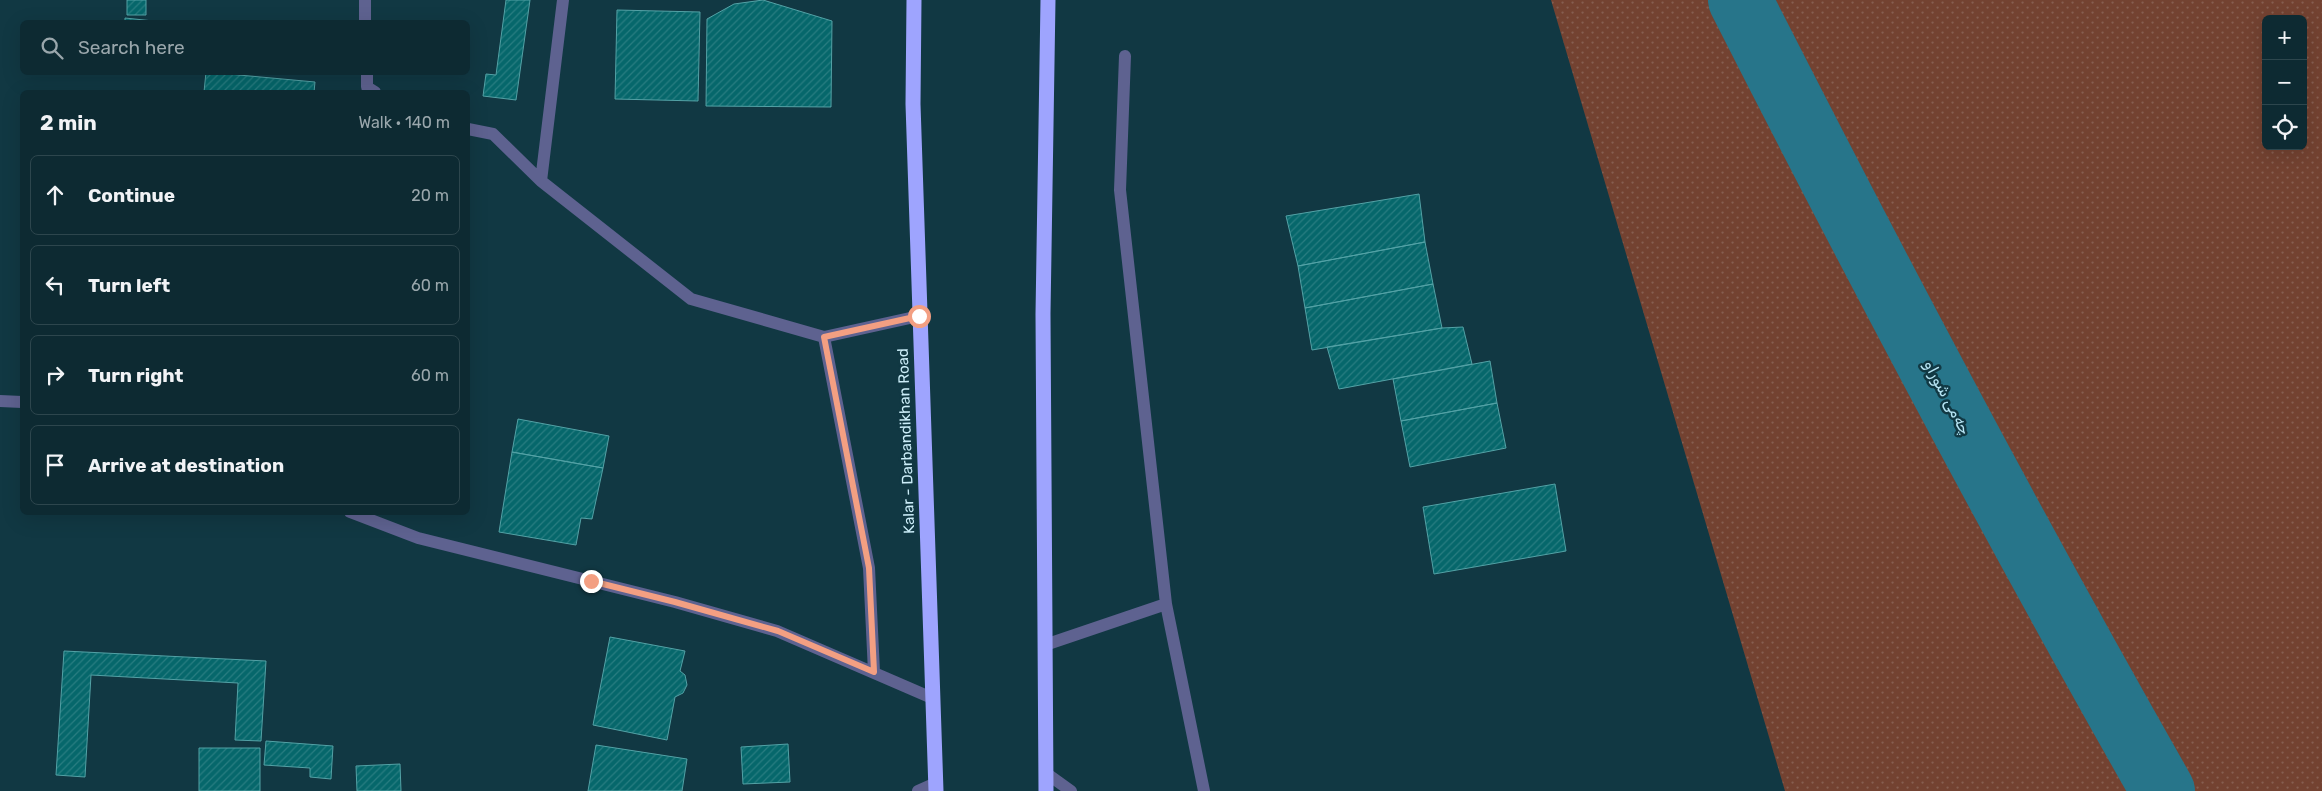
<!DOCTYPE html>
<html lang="en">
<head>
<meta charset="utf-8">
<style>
	:root { --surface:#0d2a32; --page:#1b363e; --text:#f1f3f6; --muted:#9aa7ac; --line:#2d464d }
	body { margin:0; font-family:Rubik,"Noto Sans Arabic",sans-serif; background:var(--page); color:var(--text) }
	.controls { position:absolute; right:15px; top:15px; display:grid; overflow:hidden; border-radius:8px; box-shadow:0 5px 20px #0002 }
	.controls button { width:45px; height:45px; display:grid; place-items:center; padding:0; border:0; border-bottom:1px solid var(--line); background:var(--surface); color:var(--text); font:25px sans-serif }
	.stop { position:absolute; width:15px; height:15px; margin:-11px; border:4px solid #f39f82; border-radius:50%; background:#fff }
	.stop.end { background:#f39f82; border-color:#fff; box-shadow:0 1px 5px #0008 }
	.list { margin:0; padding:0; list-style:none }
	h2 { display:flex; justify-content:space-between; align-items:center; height:65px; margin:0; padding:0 20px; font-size:21px }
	h2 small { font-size:16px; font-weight:400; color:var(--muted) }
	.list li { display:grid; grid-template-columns:32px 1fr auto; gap:15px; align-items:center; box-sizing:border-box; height:80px; margin:0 10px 10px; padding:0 10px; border:1px solid var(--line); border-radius:8px }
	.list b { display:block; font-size:19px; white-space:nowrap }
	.list em { font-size:16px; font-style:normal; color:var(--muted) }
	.icon { flex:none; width:28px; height:28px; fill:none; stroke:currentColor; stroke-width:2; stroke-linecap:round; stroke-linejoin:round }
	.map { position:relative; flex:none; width:2322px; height:791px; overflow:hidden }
	.search { position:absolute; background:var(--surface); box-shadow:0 5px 20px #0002; left:20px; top:20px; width:450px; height:55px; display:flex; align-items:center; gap:12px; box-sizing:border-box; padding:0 18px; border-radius:8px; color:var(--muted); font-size:19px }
	.panel { position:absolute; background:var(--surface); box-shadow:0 5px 20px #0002; left:20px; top:90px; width:450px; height:425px; border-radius:8px }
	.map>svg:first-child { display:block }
</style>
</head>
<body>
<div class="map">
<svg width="2322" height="791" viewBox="0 0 2322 791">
	<defs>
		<pattern id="green-dots" width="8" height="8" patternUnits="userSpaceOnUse" patternTransform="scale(1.25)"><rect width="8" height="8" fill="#734231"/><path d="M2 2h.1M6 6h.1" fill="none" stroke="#865e50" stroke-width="1.8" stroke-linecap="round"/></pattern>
		<pattern id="building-hatch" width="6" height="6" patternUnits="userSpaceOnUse" patternTransform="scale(1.25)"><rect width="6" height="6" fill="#06676b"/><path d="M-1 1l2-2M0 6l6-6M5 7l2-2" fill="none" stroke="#297d81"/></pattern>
	</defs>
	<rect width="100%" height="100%" fill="#113843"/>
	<path fill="url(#green-dots)" fill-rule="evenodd" d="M1551,0H2322V791H1785ZM2266,19H2303V146H2266Z"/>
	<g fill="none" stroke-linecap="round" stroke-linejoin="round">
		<path stroke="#27758a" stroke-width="64" d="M1740,0C1875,266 2015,531 2163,791"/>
	</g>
	<path fill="url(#building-hatch)" stroke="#53a2a6" d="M127,0H146V15H127Z
		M506,0H530L516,100L483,96L486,74L496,75Z
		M763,0L832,21L831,107L706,106L707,19L734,4Z
		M617,10L700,12L698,101L615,99Z
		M125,18L163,22H125Z
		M206,72L315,82L314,92H204Z
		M1419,194L1425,242L1298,266L1286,216Z
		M1425,242L1433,284L1305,308L1298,266Z
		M1433,284L1442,328L1312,350L1305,308Z
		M1463,327L1472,364L1339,389L1327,347L1442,328Z
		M1490,361L1497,403L1401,421L1393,379Z
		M1497,403L1506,448L1410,467L1401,421Z
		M518,419L609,436L603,468L512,452Z
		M512,452L603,468L592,519L581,518L576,545L499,532Z
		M1555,484L1566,551L1434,574L1423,507Z
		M610,637L685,651L680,671L685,675L687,685L683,693L675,697L667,740L593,725Z
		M64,651L266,661L261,741L235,740L238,683L91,675L85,777L56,775Z
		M266,741L333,746L331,779L310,777V768L264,765Z
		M788,744L790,782L743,784L741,747Z
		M596,745L687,759L682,791H588Z
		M199,748H260V791H199Z
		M400,764L401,791H357L356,766Z"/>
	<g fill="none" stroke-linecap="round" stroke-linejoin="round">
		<path stroke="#5e6290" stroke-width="12" d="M365,0V22
			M563,0L541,181L691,299L824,337L919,316
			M367,72V87L375,92
			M468,129L493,134L541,181
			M824,337L869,568L874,672
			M0,401L22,402
			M350,512L418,538L675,602L777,631L932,698
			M1166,604L1204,791
			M1045,645L1166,604L1120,190L1125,56
			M1046,773L1071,791
			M918,791L936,783"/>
		<path stroke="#9ea4fe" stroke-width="15" d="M914,0L913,104L936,791
			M1046,791L1043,314L1048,0"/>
	</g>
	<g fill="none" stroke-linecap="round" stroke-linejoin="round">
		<path stroke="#f39f82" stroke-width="6" d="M591,581L675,602L778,631L874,672L869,568L824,337L919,316"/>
	</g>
	<g text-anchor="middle" stroke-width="5" stroke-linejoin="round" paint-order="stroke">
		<g font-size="15" fill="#cbedf8" stroke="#113843">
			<text transform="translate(906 441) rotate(-92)" y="5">Kalar - Darbandikhan Road</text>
		</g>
		<g font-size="16" font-style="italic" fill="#b6e4f3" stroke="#113843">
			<text transform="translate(1948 397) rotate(62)" y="6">چەمی شوراو</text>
		</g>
	</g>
</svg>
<div class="controls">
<button>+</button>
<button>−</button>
<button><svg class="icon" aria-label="locate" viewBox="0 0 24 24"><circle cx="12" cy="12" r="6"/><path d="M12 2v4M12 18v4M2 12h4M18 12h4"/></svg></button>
</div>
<div class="stop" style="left:919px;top:316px"></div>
<div class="stop end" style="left:591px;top:581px"></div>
<div class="search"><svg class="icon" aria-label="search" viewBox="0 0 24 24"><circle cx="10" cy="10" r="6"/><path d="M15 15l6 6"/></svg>Search here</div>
<section class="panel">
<h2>2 min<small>Walk · 140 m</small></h2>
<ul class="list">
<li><svg class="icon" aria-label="ahead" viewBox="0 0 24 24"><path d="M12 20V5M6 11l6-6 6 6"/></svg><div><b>Continue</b></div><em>20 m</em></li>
<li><svg class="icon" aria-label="left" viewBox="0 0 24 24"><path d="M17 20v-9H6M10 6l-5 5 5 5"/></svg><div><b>Turn left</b></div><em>60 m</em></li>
<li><svg class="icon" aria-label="right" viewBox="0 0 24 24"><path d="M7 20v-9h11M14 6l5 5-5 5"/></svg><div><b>Turn right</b></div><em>60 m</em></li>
<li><svg class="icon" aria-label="arrive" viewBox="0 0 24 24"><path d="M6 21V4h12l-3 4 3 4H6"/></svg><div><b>Arrive at destination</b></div></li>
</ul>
</section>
</div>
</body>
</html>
